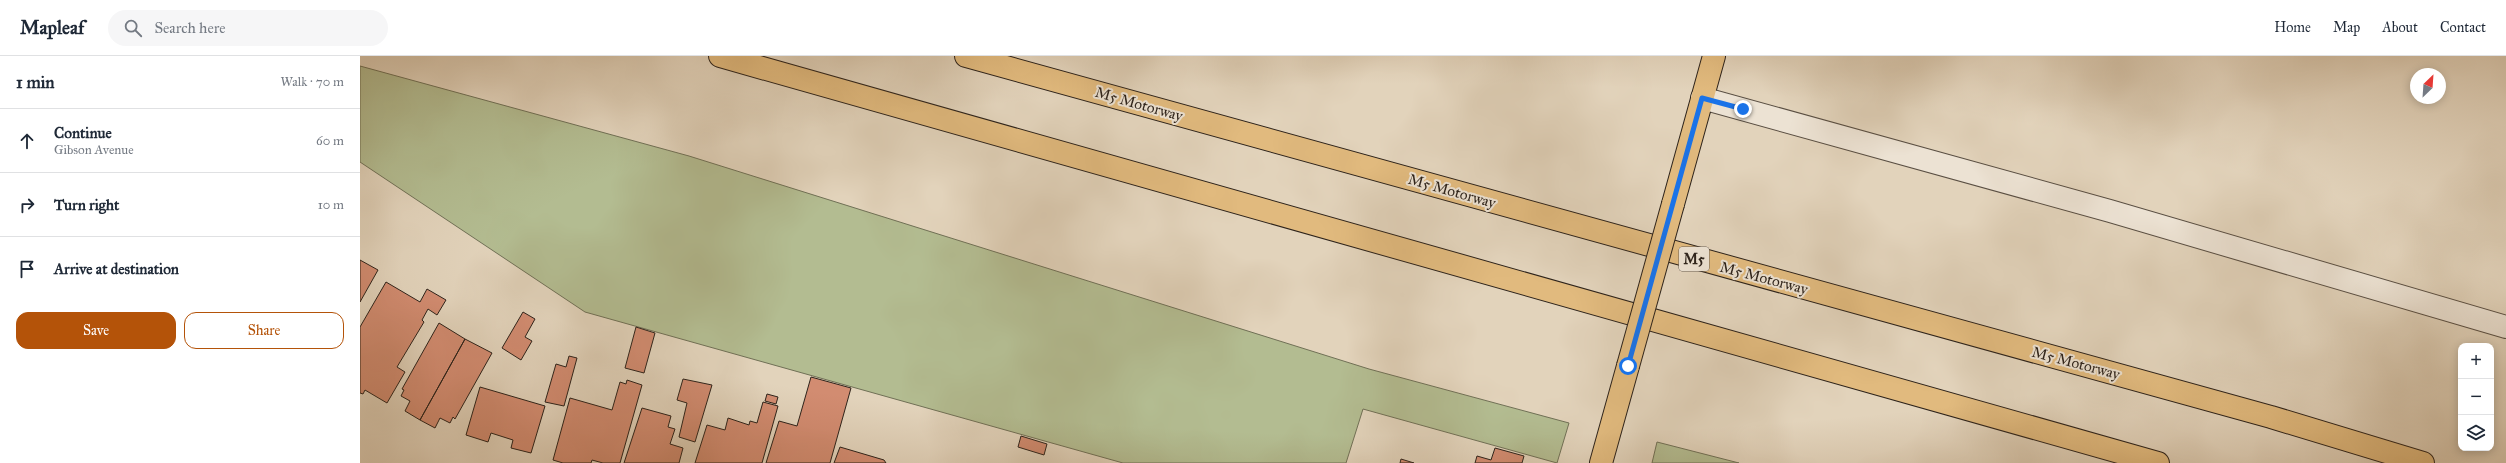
<!DOCTYPE html>
<html lang="en">
<head>
<meta charset="utf-8">
<style>
	:root { --surface:#fff; --page:#f6f6f7; --text:#1f2937; --muted:#747a83; --line:#e0e1e3; --accent:#b45309 }
	body { margin:0; font-family:"IM FELL Great Primer",serif; background:var(--page); color:var(--text) }
	.controls { position:absolute; right:12px; bottom:12px; display:grid; overflow:hidden; border-radius:8px; box-shadow:0 2px 10px #0003 }
	.controls button { width:36px; height:36px; display:grid; place-items:center; padding:0; border:0; border-bottom:1px solid var(--line); background:var(--surface); color:var(--text); font:20px sans-serif }
	.compass { position:absolute; left:2050px; top:12px; width:36px; height:36px; border-radius:50%; background:var(--surface); box-shadow:0 2px 10px #0003; rotate:25deg }
	.stop { position:absolute; width:12px; height:12px; margin:-9px; border:3px solid #1a73e8; border-radius:50%; background:#fff }
	.stop.end { background:#1a73e8; border-color:#fff; box-shadow:0 1px 4px #0008 }
	.list { margin:0; padding:0; list-style:none }
	h2 { display:flex; justify-content:space-between; align-items:center; height:52px; margin:0; padding:0 16px; font-size:17px }
	h2 small { font-size:13px; font-weight:400; color:var(--muted) }
	.list li { display:grid; grid-template-columns:26px 1fr auto; gap:12px; align-items:center; box-sizing:border-box; height:64px; padding:0 16px; border-top:1px solid var(--line) }
	.list b { display:block; font-size:15px; white-space:nowrap }
	.list p { margin:0; font-size:13px; white-space:nowrap; color:var(--muted) }
	.list em { font-size:13px; font-style:normal; color:var(--muted) }
	.actions { display:flex; gap:8px; padding:12px 16px }
	.actions a { flex:1; padding:9px 0; border:1px solid var(--accent); border-radius:12px; text-align:center; font-size:14px; color:var(--accent) }
	.actions .main { background:var(--accent); color:#fff }
	.icon { flex:none; width:22px; height:22px; fill:none; stroke:currentColor; stroke-width:2; stroke-linecap:round; stroke-linejoin:round }
	.map { position:relative; flex:none; width:2146px; height:407px; overflow:hidden }
	header { display:flex; align-items:center; gap:24px; box-sizing:border-box; height:56px; padding:0 20px; background:var(--surface); border-bottom:1px solid var(--line) }
	header strong { font-size:19px }
	nav { display:flex; gap:22px; margin-inline-start:auto; font-size:14px }
	.search { width:280px; height:36px; background:var(--page); display:flex; align-items:center; gap:10px; box-sizing:border-box; padding:0 14px; border-radius:22px; color:var(--muted); font-size:15px }
	main { display:flex }
	aside { flex:1; background:var(--surface) }
	.map>svg:first-child { display:block }
</style>
</head>
<body>
<header>
<strong>Mapleaf</strong>
<div class="search"><svg class="icon" aria-label="search" viewBox="0 0 24 24"><circle cx="10" cy="10" r="6"/><path d="M15 15l6 6"/></svg>Search here</div>
<nav><a>Home</a><a>Map</a><a>About</a><a>Contact</a></nav>
</header>
<main>
<aside>
<h2>1 min<small>Walk · 70 m</small></h2>
<ul class="list">
<li><svg class="icon" aria-label="ahead" viewBox="0 0 24 24"><path d="M12 20V5M6 11l6-6 6 6"/></svg><div><b>Continue</b><p>Gibson Avenue</p></div><em>60 m</em></li>
<li><svg class="icon" aria-label="right" viewBox="0 0 24 24"><path d="M7 20v-9h11M14 6l5 5-5 5"/></svg><div><b>Turn right</b></div><em>10 m</em></li>
<li><svg class="icon" aria-label="arrive" viewBox="0 0 24 24"><path d="M6 21V4h12l-3 4 3 4H6"/></svg><div><b>Arrive at destination</b></div></li>
</ul>
<div class="actions"><a class="main">Save</a><a>Share</a></div>
</aside>
<div class="map">
<svg width="2146" height="407" viewBox="0 0 2146 407">
	<rect width="100%" height="100%" fill="#e2d3bb"/>
	<filter id="stains"><feTurbulence type="fractalNoise" baseFrequency=".005" numOctaves="4"/><feColorMatrix values="0 0 0 0 .2 0 0 0 0 .09 0 0 0 0 .02 0 0 0 .5 -.17"/></filter>
	<radialGradient id="worn" r=".72"><stop offset=".6" stop-color="#630" stop-opacity="0"/><stop offset="1" stop-color="#630" stop-opacity=".3"/></radialGradient>
	<path fill="#b3bc91" stroke="#707056" d="M0,10L329,100L1009,313L1209,367L1197,407L1003,353L986,407H763L225,256L0,106Z
		M1297,386L1379,407H1292Z"/>
	<path fill="#d28c71" stroke="#2d231b" d="M0,204L18,214L0,246Z
		M26,226L60,246L67,233L86,244L77,259L68,253L62,264L64,266L37,311L45,316L27,347L5,334L3,338L0,337V271Z
		M163,256L175,263L165,281L172,285L161,304L142,292Z
		M79,267L105,283L60,364L45,355L50,345L41,340L44,334L42,333Z
		M276,271L295,277L284,317L265,312Z
		M105,283L132,297L95,363L93,361L90,367L80,362L75,372L60,364Z
		M209,300L217,302L204,350L185,346L196,308L206,311Z
		M451,321L491,332L470,407H406L419,365L437,370Z
		M323,323L352,329L335,386L319,381L327,347L317,344Z
		M267,324L282,329L260,407H243L232,404L231,407H203L193,404L210,342L252,354L260,326L266,328Z
		M120,331L185,350L171,397L151,392L153,384L131,377L128,386L106,379Z
		M407,338L418,341L416,348L405,345Z
		M403,346L418,350L402,407H335L347,369L365,374L368,362L389,369L390,365L397,367Z
		M282,352L311,360L308,371L315,373L310,388L323,392L319,407H264Z
		M661,380L687,388L684,399L658,391Z
		M480,391L524,404L526,407H474Z
		M1135,392L1164,400L1162,407H1115L1117,400L1131,404Z
		M1041,403L1054,407H1040Z"/>
	<g fill="none" stroke-linecap="round" stroke-linejoin="round">
		<g stroke="#5a4f43" stroke-width="24">
			<path id="minor" d="M1342,42L1750,155L2146,271"/>
		</g>
		<g stroke="#2d231b" stroke-width="24">
			<path id="major" d="M1313,148L1354,0
				M1241,407L1268,310"/>
		</g>
		<g stroke="#2d231b" stroke-width="24">
			<path id="highway" d="M360,0L1798,407
				M606,0L1911,361L2063,407"/>
		</g>
		<use href="#minor" stroke="#ece2d3" stroke-width="22"/>
		<use href="#major" stroke="#e1ba7e" stroke-width="22"/>
		<use href="#highway" stroke="#e1ba7e" stroke-width="22"/>
		<g stroke="#2d231b" stroke-width="24" stroke-linecap="butt">
			<path id="major-bridge" d="M1268,310L1313,148"/>
		</g>
		<use href="#major-bridge" stroke="#e1ba7e" stroke-width="22"/>
	</g>
	<g fill="none" stroke-linecap="round" stroke-linejoin="round">
		<path stroke="#1a73e8" stroke-width="5" d="M1268,310L1342,42L1383,53"/>
	</g>
	<g text-anchor="middle" stroke-width="4" stroke-linejoin="round" paint-order="stroke">
		<rect fill="#ece2d3" stroke="#665c52" stroke-width="1" x="1319" y="191" width="30" height="24" rx="3"/>
		<g font-size="14" font-weight="bold" fill="#2d231b">
			<text x="1334" y="208">M5</text>
		</g>
		<g font-size="15" fill="#2d231b" stroke="#ece2d3">
			<text transform="translate(779 48) rotate(16)" y="5">M5 Motorway</text>
			<text transform="translate(1092 135) rotate(16)" y="5">M5 Motorway</text>
			<text transform="translate(1404 222) rotate(15)" y="5">M5 Motorway</text>
			<text transform="translate(1716 307) rotate(15)" y="5">M5 Motorway</text>
		</g>
	</g>
	<rect width="100%" height="100%" filter="url(#stains)"/>
	<rect width="100%" height="100%" fill="url(#worn)"/>
</svg>
<div class="controls">
<button>+</button>
<button>−</button>
<button><svg class="icon" aria-label="layers" viewBox="0 0 24 24"><path d="M12 4l9 5-9 5-9-5zM3 14l9 5 9-5"/></svg></button>
</div>
<svg class="compass" viewBox="-18 -18 36 36"><path d="M0-13l5 13h-10z" fill="#e53935"/><path d="M0 13l5-13h-10z" fill="#747a83"/></svg>
<div class="stop" style="left:1268px;top:310px"></div>
<div class="stop end" style="left:1383px;top:53px"></div>
</div>
</main>
</body>
</html>
